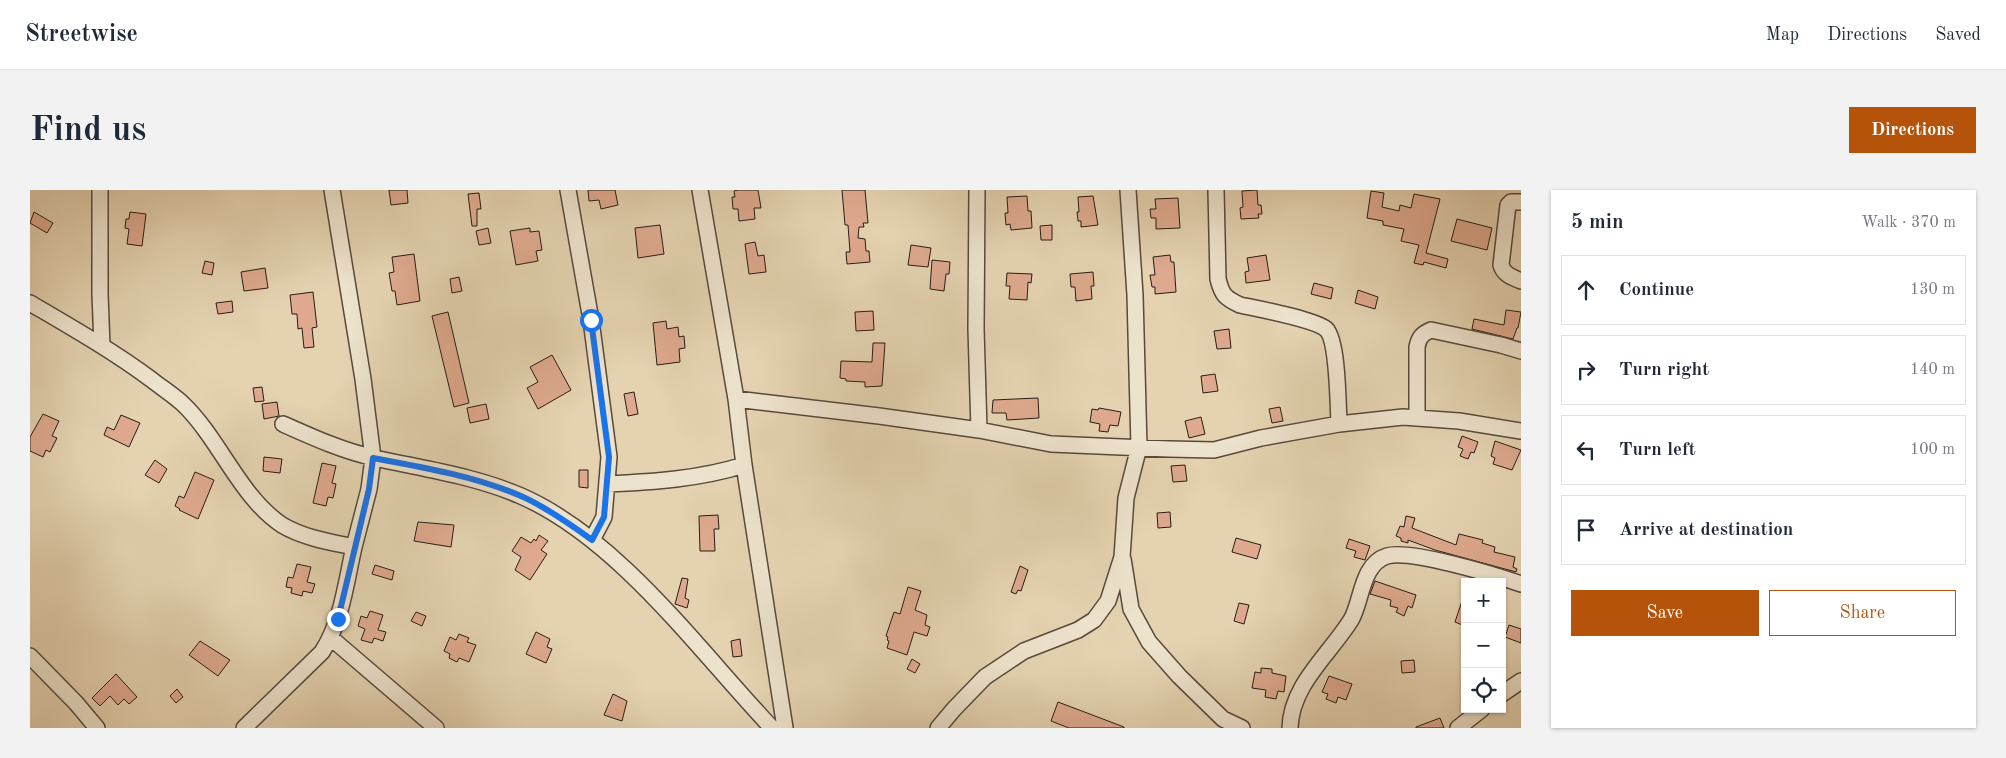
<!DOCTYPE html>
<html lang="en">
<head>
<meta charset="utf-8">
<style>
	:root { --surface:#fff; --page:#f2f2f3; --text:#1f2937; --muted:#747a83; --line:#e0e1e3; --accent:#b45309 }
	body { margin:0; font-family:"Old Standard TT",serif; background:var(--page); color:var(--text) }
	.controls { position:absolute; right:15px; bottom:15px; display:grid; overflow:hidden; border-radius:0px; box-shadow:0 1px 4px #0004 }
	.controls button { width:45px; height:45px; display:grid; place-items:center; padding:0; border:0; border-bottom:1px solid var(--line); background:var(--surface); color:var(--text); font:25px sans-serif }
	.stop { position:absolute; width:15px; height:15px; margin:-11px; border:4px solid #1a73e8; border-radius:50%; background:#fff }
	.stop.end { background:#1a73e8; border-color:#fff; box-shadow:0 1px 5px #0008 }
	.list { margin:0; padding:0; list-style:none }
	h2 { display:flex; justify-content:space-between; align-items:center; height:65px; margin:0; padding:0 20px; font-size:21px }
	h2 small { font-size:16px; font-weight:400; color:var(--muted) }
	.list li { display:grid; grid-template-columns:32px 1fr auto; gap:15px; align-items:center; box-sizing:border-box; height:70px; margin:0 10px 10px; padding:0 10px; border:1px solid var(--line); border-radius:0px }
	.list b { display:block; font-size:19px; white-space:nowrap }
	.list em { font-size:16px; font-style:normal; color:var(--muted) }
	.actions { display:flex; gap:10px; padding:15px 20px }
	.actions a { flex:1; padding:11px 0; border:1px solid var(--accent); border-radius:0px; text-align:center; font-size:18px; color:var(--accent) }
	.actions .main { background:var(--accent); color:#fff }
	.icon { flex:none; width:28px; height:28px; fill:none; stroke:currentColor; stroke-width:2; stroke-linecap:round; stroke-linejoin:round }
	.map { position:relative; flex:none; width:1491px; height:538px; overflow:hidden; border-radius:0px }
	header { display:flex; align-items:center; gap:30px; box-sizing:border-box; height:70px; padding:0 25px; background:var(--surface); border-bottom:1px solid var(--line) }
	header strong { font-size:24px }
	nav { display:flex; gap:28px; margin-inline-start:auto; font-size:18px }
	.intro { display:flex; align-items:center; justify-content:space-between; box-sizing:border-box; height:120px; padding:0 30px }
	h1 { margin:0; font-size:35px }
	.button { padding:12px 22px; border-radius:0px; background:var(--accent); color:#fff; font-size:18px; font-weight:700 }
	main { display:flex; gap:30px; padding:0 30px }
	aside { flex:1; background:var(--surface); border-radius:0px; box-shadow:0 1px 4px #0004 }
	.map>svg:first-child { display:block }
</style>
</head>
<body>
<header>
<strong>Streetwise</strong>
<nav><a>Map</a><a>Directions</a><a>Saved</a></nav>
</header>
<div class="intro"><h1>Find us</h1><a class="button">Directions</a></div>
<main>
<div class="map">
<svg width="1491" height="538" viewBox="0 0 1491 538">
	<rect width="100%" height="100%" fill="#e4d2b0"/>
	<filter id="stains"><feTurbulence type="fractalNoise" baseFrequency=".004" numOctaves="4"/><feColorMatrix values="0 0 0 0 .2 0 0 0 0 .09 0 0 0 0 .02 0 0 0 .5 -.17"/></filter>
	<radialGradient id="worn" r=".72"><stop offset=".6" stop-color="#630" stop-opacity="0"/><stop offset="1" stop-color="#630" stop-opacity=".3"/></radialGradient>
	<path fill="#dea98e" stroke="#2a1d15" d="M359,0H377L378,13L361,15Z
		M558,0H585L588,15L571,19L569,10L559,11Z
		M708,0H728L731,18H724L725,29L709,31L708,19H703L702,7H705L704,1Z
		M812,0H835L838,33H833L834,37H829L828,48L835,49L836,61H839L840,72L817,74L816,62H820L818,35H815Z
		M1227,0L1228,15H1231L1232,24H1228L1229,28L1211,29L1210,18L1213,17L1212,1Z
		M1341,1L1354,3L1352,17L1369,21L1370,15L1381,18L1384,4L1410,9L1396,63L1418,69L1416,78L1394,72L1393,75L1384,73L1389,55L1371,51L1374,39L1353,35V31L1337,28Z
		M449,3L451,19H447V36H442L438,4Z
		M997,6L998,21H1001L1002,38L981,40L980,34L976,35L975,23H978L977,7Z
		M1063,6L1068,35L1051,37V31H1048L1047,22H1049L1048,7Z
		M1148,8L1150,38L1126,39V28H1121L1120,19H1126L1125,9Z
		M4,22L23,33L17,43L0,33Z
		M100,22L116,24L112,56L97,54L99,39L95,38L96,29H99Z
		M1427,29L1462,38L1457,60L1421,51Z
		M630,35L634,64L608,68L605,38Z
		M1022,35V50H1011L1010,36Z
		M458,38L461,53L449,55L446,41Z
		M500,38V42L509,41L512,60L506,61L508,71L486,75L480,41Z
		M725,52L728,66L734,65L736,82L719,84L715,54Z
		M881,55L901,58L898,77L878,75Z
		M384,64L390,111L367,115L365,101H362L359,83L364,82L362,67Z
		M1140,65L1141,72H1144L1146,102L1125,104V97H1122L1120,85H1125L1123,67Z
		M1236,65L1240,90L1216,93L1215,82L1219,81L1217,68Z
		M902,70L920,72L919,84H916L914,101L900,99Z
		M175,71L184,73L182,85L172,83Z
		M235,78L238,98L214,101L211,82Z
		M1063,82L1064,96H1061L1062,109L1046,111L1045,97H1041L1040,84Z
		M977,83L1002,84L1001,93L998,92L997,110L979,109L980,96H976Z
		M429,87L432,101L422,103L420,89Z
		M1284,93L1303,98L1301,109L1281,104Z
		M1328,100L1348,107L1345,119L1325,113Z
		M283,102L287,137L282,138L284,157L274,158L272,138L268,139L267,124H262L260,105Z
		M202,111L203,122L188,124L186,113Z
		M1476,120L1491,122L1488,138H1487L1483,149L1442,139L1444,129L1474,135Z
		M843,121L844,140L826,141L825,122Z
		M418,122L439,213L424,217L402,126Z
		M636,131L637,139L648,137L649,147L654,146L655,158L649,159L650,172L627,175L623,133Z
		M1199,139L1201,158L1187,159L1184,141Z
		M843,153H855L852,196L835,197V192L816,191V189L810,188L811,171L842,172Z
		M522,165L541,200L508,219L497,198L508,192L500,177Z
		M1185,184L1188,201L1173,203L1171,186Z
		M232,197L234,211L225,212L223,198Z
		M604,202L608,224L598,226L594,204Z
		M1008,208L1009,228L977,230L976,223H962L963,210Z
		M247,212L249,226L234,229L232,214Z
		M456,214L459,229L440,233L437,218Z
		M1250,217L1253,231L1242,233L1239,219Z
		M1069,218L1091,222L1088,236L1080,235L1078,242L1069,241L1070,234L1060,232L1062,219L1068,220Z
		M13,224L29,231L22,246L27,248L20,262L16,260L13,267L0,261V247Z
		M91,225L110,233L99,257L74,245L77,237L84,240Z
		M1171,227L1175,244L1159,248L1155,231Z
		M1432,246L1448,252L1444,263L1441,262L1438,269L1430,266L1433,259L1428,257Z
		M1465,251L1491,260L1482,280L1463,274L1465,268L1461,266Z
		M234,267L252,269L250,283L233,281Z
		M125,270L137,279L129,293L115,285Z
		M292,273L306,276L302,293L306,294L303,308L298,307L296,316L283,313Z
		M1155,275L1157,291L1143,292L1141,276Z
		M549,280H558V298L549,297Z
		M165,282L184,290L168,329L149,320L150,319L145,316L149,306L154,308Z
		M1140,322L1141,337L1128,338L1127,323Z
		M688,325L689,339H684L685,361H670L669,326Z
		M1376,326L1385,328L1382,338L1426,355L1429,344L1453,350L1452,353L1465,357L1464,362L1485,367L1483,377L1487,379L1486,382L1405,360L1378,350V353L1371,351V348L1366,346L1370,336L1374,337Z
		M388,332L424,335L421,357L384,351Z
		M509,345L518,351L511,360L517,364L500,390L485,380L491,367L482,361L491,347L501,353L504,349L506,351Z
		M1206,348L1231,355L1227,369L1202,362Z
		M1319,349L1340,356L1335,370L1324,367L1326,361L1316,358Z
		M267,374L281,377L277,392L285,394L282,403L273,401L272,406L261,403L262,398L256,397L258,387L263,388Z
		M345,375L364,381L362,390L342,384Z
		M990,376L998,380L991,401L988,400L986,404L981,402Z
		M652,388L658,389L655,408L659,410L657,418L645,414Z
		M1345,391L1386,405L1382,418L1378,416L1374,426L1366,422L1368,418L1360,416L1361,410L1340,404Z
		M878,397L891,401L885,420L897,425L895,435L900,437L897,446L884,442L877,465L857,458L859,451L857,450L858,447L856,446L864,422L870,424Z
		M1433,408H1435V436L1425,432Z
		M1209,413L1219,415L1214,434L1204,431Z
		M340,421L353,425L348,440L356,442L353,451L344,448L342,453L331,450L335,439L328,436L331,426L337,428Z
		M386,422L396,426L392,436L381,431Z
		M1479,435L1491,439V453L1475,447Z
		M506,442L520,449L517,457L522,459L516,473L496,464Z
		M429,444L439,448L437,452L446,455L439,472L429,468L427,472L419,468L420,464L414,461L420,447L426,450Z
		M710,449L712,466L703,467L701,451Z
		M170,451L200,470L188,486L159,465Z
		M882,469L890,474L885,483L877,479Z
		M1384,470L1385,482L1372,483L1371,471Z
		M1231,478L1242,479V483L1256,486L1254,502L1248,501L1246,509L1235,507L1236,500L1222,498L1225,482L1231,483Z
		M86,484L107,507L99,514L94,509L88,515L80,506L70,516L62,508Z
		M1299,486L1322,494L1316,510L1308,507L1306,513L1296,509L1298,504L1292,502Z
		M147,499L153,507L146,513L140,506Z
		M583,504L597,511L592,531L574,525Z
		M1028,512L1094,537V538H1039L1021,531Z
		M1410,528L1414,538H1386V537Z"/>
	<g fill="none" stroke-linecap="round" stroke-linejoin="round">
		<g stroke="#584a3c" stroke-width="18">
			<path id="minor" d="M70,0V104L72,156
				M538,0L561,130L579,267L574,327L562,350
				M670,0L706,209L714,275L755,538
				M947,0L946,139L949,240
				M1186,0L1188,89C1192,105 1195,108 1210,115C1229,119 1283,129 1296,139C1308,150 1308,216 1309,234
				M1491,12H1481L1478,15L1471,75C1474,85 1482,87 1491,91
				M0,113C41,137 83,161 122,190C132,198 145,206 154,215C190,250 210,307 252,335C274,348 300,352 324,357L339,299L343,268L333,189L302,0
				M706,209L849,226L949,240L1021,254L1139,259L1184,260L1231,248L1309,234L1373,227L1429,231L1491,241
				M1387,227V157C1389,147 1392,144 1401,140L1471,155L1491,161
				M253,234C282,247 313,261 345,268C394,279 445,286 491,306C589,349 669,461 742,538
				M577,294C622,292 670,289 714,275
				M1093,369L1101,419L1119,452L1149,486L1193,529L1212,538
				M301,448L406,538
				M0,466L46,513L67,538
				M1472,504L1491,491
				M214,538L292,462C312,431 316,392 324,357
				M908,538L924,519L955,487L994,461L1048,440L1064,430L1078,411L1092,367L1096,308L1109,257L1105,105L1098,0
				M1260,538C1261,495 1299,465 1321,430C1332,412 1331,374 1357,366C1380,359 1465,385 1491,394
				M1428,538L1452,519"/>
		</g>
		<use href="#minor" stroke="#ede2cc" stroke-width="15"/>
	</g>
	<g fill="none" stroke-linecap="round" stroke-linejoin="round">
		<path stroke="#1a73e8" stroke-width="6" d="M308,429L339,299L343,268C392,277 444,286 491,306C516,317 540,334 562,350L574,327L579,267L561,130"/>
	</g>
	<rect width="100%" height="100%" filter="url(#stains)"/>
	<rect width="100%" height="100%" fill="url(#worn)"/>
</svg>
<div class="controls">
<button>+</button>
<button>−</button>
<button><svg class="icon" aria-label="locate" viewBox="0 0 24 24"><circle cx="12" cy="12" r="6"/><path d="M12 2v4M12 18v4M2 12h4M18 12h4"/></svg></button>
</div>
<div class="stop" style="left:561px;top:130px"></div>
<div class="stop end" style="left:308px;top:429px"></div>
</div>
<aside>
<h2>5 min<small>Walk · 370 m</small></h2>
<ul class="list">
<li><svg class="icon" aria-label="ahead" viewBox="0 0 24 24"><path d="M12 20V5M6 11l6-6 6 6"/></svg><div><b>Continue</b></div><em>130 m</em></li>
<li><svg class="icon" aria-label="right" viewBox="0 0 24 24"><path d="M7 20v-9h11M14 6l5 5-5 5"/></svg><div><b>Turn right</b></div><em>140 m</em></li>
<li><svg class="icon" aria-label="left" viewBox="0 0 24 24"><path d="M17 20v-9H6M10 6l-5 5 5 5"/></svg><div><b>Turn left</b></div><em>100 m</em></li>
<li><svg class="icon" aria-label="arrive" viewBox="0 0 24 24"><path d="M6 21V4h12l-3 4 3 4H6"/></svg><div><b>Arrive at destination</b></div></li>
</ul>
<div class="actions"><a class="main">Save</a><a>Share</a></div>
</aside>
</main>
</body>
</html>
